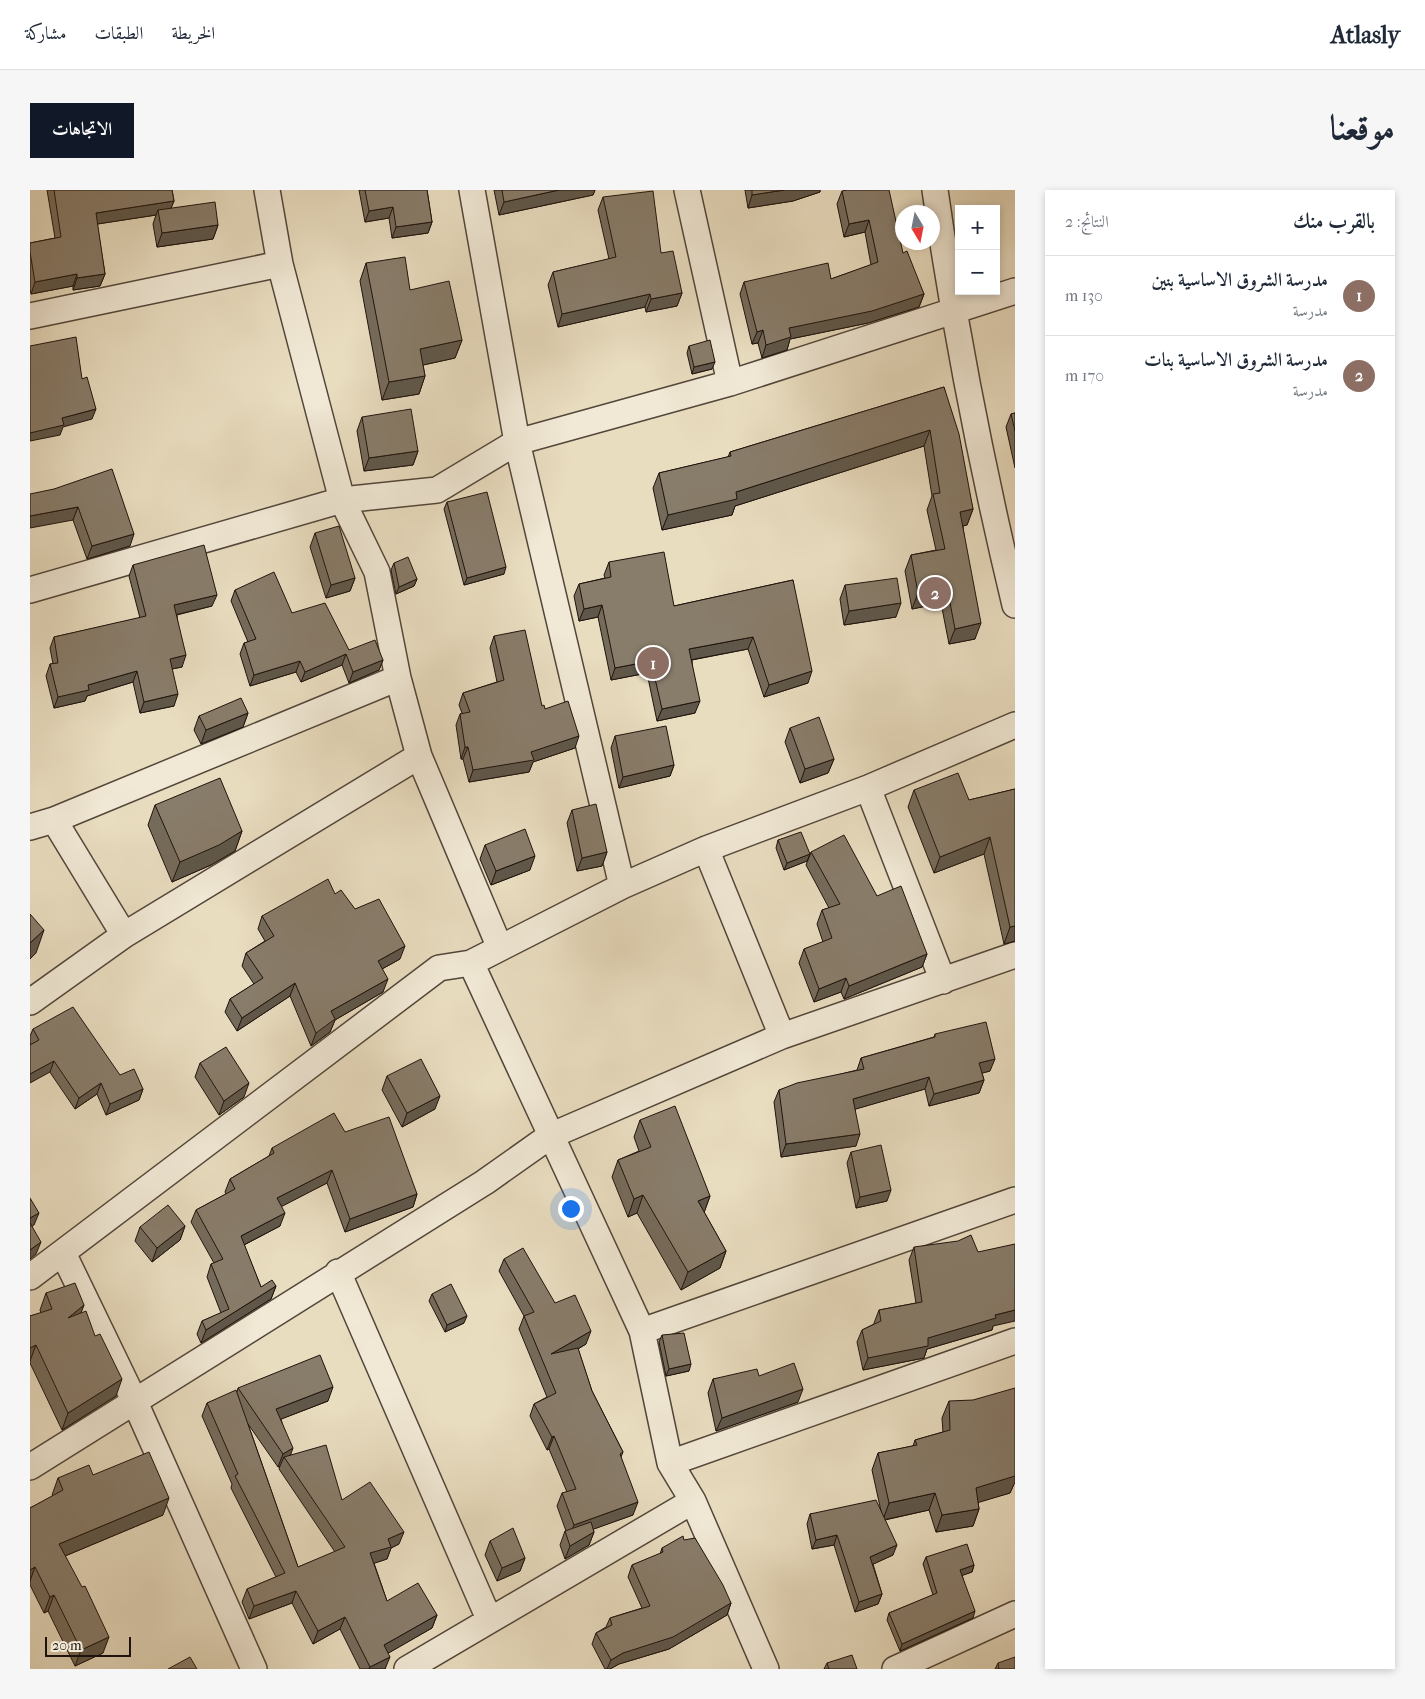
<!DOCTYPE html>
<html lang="ar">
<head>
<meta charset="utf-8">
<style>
	:root { --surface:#fff; --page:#f6f6f7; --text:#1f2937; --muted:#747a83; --line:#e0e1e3; --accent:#111827 }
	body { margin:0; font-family:"IM FELL French Canon",Amiri,serif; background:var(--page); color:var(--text); direction:rtl }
	.controls { position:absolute; right:15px; top:15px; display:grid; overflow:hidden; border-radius:0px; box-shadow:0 2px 8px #0003 }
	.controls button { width:45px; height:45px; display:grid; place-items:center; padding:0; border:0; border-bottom:1px solid var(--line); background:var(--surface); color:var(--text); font:25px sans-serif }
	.compass { position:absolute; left:865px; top:15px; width:45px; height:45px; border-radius:50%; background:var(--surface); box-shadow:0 2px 8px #0003; rotate:170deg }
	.scale { position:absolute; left:15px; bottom:12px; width:86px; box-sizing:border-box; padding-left:5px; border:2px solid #1f130d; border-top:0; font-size:14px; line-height:18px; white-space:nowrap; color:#1f130d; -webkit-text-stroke:4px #f1e9d6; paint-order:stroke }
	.you { position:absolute; left:540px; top:1018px; width:18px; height:18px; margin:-12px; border:4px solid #fff; border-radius:50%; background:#1a73e8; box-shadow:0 0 0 8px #1a73e833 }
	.badge { display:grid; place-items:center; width:32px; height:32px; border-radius:50%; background:var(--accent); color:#fff; font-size:16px; font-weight:700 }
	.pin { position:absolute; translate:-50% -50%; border:2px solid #fff; box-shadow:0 1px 5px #0006 }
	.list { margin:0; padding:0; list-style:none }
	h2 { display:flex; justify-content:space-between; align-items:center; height:65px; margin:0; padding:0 20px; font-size:21px }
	h2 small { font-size:16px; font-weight:400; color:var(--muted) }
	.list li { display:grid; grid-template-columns:32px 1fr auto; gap:15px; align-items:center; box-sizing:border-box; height:80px; padding:0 20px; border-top:1px solid var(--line) }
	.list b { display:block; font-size:19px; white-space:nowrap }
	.list p { margin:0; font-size:16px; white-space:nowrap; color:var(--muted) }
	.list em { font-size:16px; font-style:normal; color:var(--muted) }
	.map { position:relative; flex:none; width:985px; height:1479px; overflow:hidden; direction:ltr; border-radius:0px }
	header { display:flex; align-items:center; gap:30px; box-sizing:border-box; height:70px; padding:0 25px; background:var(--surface); border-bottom:1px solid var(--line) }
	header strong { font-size:24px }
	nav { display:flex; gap:28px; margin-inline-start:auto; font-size:18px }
	.intro { display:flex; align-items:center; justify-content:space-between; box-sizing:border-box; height:120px; padding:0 30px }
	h1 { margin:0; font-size:35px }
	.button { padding:12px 22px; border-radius:0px; background:var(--accent); color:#fff; font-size:18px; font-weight:700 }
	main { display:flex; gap:30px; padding:0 30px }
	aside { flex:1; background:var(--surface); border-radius:0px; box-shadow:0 2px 8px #0003 }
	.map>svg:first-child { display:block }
</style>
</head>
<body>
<header>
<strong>Atlasly</strong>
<nav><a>الخريطة</a><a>الطبقات</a><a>مشاركة</a></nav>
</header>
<div class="intro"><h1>موقعنا</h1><a class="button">الاتجاهات</a></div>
<main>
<aside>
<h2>بالقرب منك<small>النتائج: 2</small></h2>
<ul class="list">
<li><span class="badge" style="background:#8d6e63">1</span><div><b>مدرسة الشروق الاساسية بنين</b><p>مدرسة</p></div><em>130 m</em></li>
<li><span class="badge" style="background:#8d6e63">2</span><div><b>مدرسة الشروق الاساسية بنات</b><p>مدرسة</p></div><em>170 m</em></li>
</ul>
</aside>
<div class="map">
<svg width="985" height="1479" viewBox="0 0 985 1479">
	<rect width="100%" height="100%" fill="#e9ddc0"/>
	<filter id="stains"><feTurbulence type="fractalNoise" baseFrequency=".004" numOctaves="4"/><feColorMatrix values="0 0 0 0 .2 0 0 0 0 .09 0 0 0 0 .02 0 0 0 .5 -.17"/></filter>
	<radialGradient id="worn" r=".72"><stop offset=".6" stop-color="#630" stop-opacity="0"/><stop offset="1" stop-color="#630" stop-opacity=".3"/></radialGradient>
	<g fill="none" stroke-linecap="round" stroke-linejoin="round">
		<g stroke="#52463a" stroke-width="28">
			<path id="street" d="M237,0L250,74L312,310L347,382L368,488L389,566L470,758
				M442,0L487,252L592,696
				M657,0L700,193
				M905,0C925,140 952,278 985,415
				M0,126L250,74
				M0,400L312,310L407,300L487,252L700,193L985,101
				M838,598L913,791
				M24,630L94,745
				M0,637L24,630L368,488
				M676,659L752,846
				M441,773L612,1141L640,1273L663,1311L736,1479
				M0,812L94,745L389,566
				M33,1063L104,1210L224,1479
				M308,1082L459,1429
				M0,1087L409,778L441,773L592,696L676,659L838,598L985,535
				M612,1141L985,1010
				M640,1273L985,1151
				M0,1277L455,992L520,946L752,846L985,765
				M377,1479L663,1311
				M865,1479L985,1424"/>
		</g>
		<use href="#street" stroke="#f1e9d6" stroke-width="25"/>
	</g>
	<path fill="#756b5b" stroke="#1f130d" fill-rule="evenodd" d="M17,0H142L144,11L141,18L188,35L183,49L127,57L123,34L126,25L67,34L75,84L70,96L43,100V96L1,104L0,99V53L25,48Z
		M329,0H397L402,32L398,43L362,48L359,28L335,32Z
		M464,0H565L563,5L469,25Z
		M715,0H790V2L763,11L718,18Z
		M812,1L873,63L894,104L889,117L838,133L760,149L757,160L732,168L728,153L722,154L710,104L714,92L801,89L841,75L835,42L814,47L807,14Z
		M573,7L631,63L652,103L647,116L616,122L615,117L528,137L518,95L523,82L579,69L568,20Z
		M336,73L380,100L432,150L425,168L393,175L395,186L389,204L352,210L330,91Z
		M659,156L682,179L662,184L657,163Z
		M914,197L943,319L937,335L933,336L945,449L919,454L911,413L882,419L875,381L881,365L906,360L897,320L902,306L894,256L705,316L702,325L632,340L623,298L629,283L698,267L700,262Z
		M985,223V278L976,237L981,224Z
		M332,227L388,261L383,275L334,281L327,241Z
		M24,299L100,356L57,369L43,330Z
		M417,312L474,384L434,395L414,319Z
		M285,343L325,388L320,401L296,408L280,357Z
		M579,372L644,416L763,390L778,493L734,507L718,459L662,470L665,523L627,531L617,483L581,490L568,427L549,431L544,406L549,394L575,388L574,385Z
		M364,373L387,389L384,396L366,404L361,380Z
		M103,375L182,416L147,425L152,477L142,479L144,516L110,523L103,492L57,506L55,511L24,518L16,486L20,474H23L20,458L24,447L110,428L99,386Z
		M815,395L866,427L814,435L810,409Z
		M205,400L262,423L319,460L353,470L349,480L319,493L312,475L271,492L266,482L220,496L210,464L214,453L218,452L201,411Z
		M464,446L512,516L545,558L503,572L499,582L439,592L433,569H431L426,535L430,524L432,523L429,515L433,503L467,492L460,458Z
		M218,523L213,537L171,554L164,540L169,526Z
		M760,538L804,569L798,583L770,593L755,552Z
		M585,546L644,575L640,586L589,598L581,558Z
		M985,599V751L974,754L954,664L904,683L878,617L884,600L939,610Z
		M125,615L212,641L205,661L181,675L142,692L118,635Z
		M542,620L577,662L572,676L547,681L537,633Z
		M748,650L780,664L777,671L754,680L746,658Z
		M455,655L500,680L461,695L450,669Z
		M781,662L847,706L897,764L892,777L814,809L811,802L784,812L769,773L774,759L793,752L787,734L792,720L799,718L776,675Z
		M305,704L325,719L370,769L352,779L353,802L305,830L300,842L281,856L260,806L207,841L195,822L200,809L224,794L212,776L216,763L235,751L228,739L232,726Z
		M3,839L90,885L113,899L109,910L76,925L67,904L45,919L0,853V846Z
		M905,844L960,881L952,883L954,890L949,903L899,916L895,899L825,919L826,956L751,967L744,912L749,900L827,880L831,868L904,847Z
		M170,873L214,907L189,925L165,887Z
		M357,886L405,919L372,937L352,900Z
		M610,930L680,1006L674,1022L696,1061L690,1078L651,1100L607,1023L598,1027L582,987L588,970L609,961L604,947Z
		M315,942L387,1004L383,1017L315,1042L297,993L251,1016L250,1036L214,1055L231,1097L246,1096L241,1109L171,1153L167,1144L172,1131L191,1123L177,1087L181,1074L184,1073L161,1032L166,1020L196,1004L195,1002L200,989L239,966L242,958Z
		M821,962L857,1011L826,1018L817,973Z
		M155,1036L150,1050L122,1072L105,1051L110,1037Z
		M884,1057L963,1136L962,1140L897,1159L894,1168L833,1180L827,1152L832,1140L844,1134V1133L849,1120L886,1113L879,1070Z
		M474,1069L525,1113L556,1154L548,1159L562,1201L593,1262L591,1267L603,1325L563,1339L564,1342L559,1355L535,1369L530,1355L535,1341H536L527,1316L532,1303L537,1302L519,1259L517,1260L500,1226L504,1214L517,1207L489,1139L494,1126L469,1081Z
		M16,1103L54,1115L51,1122L86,1206L32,1240L0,1173V1126L11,1123L10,1120Z
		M402,1104L434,1133L415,1142L399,1111Z
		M632,1145L659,1181L636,1186L629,1152Z
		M729,1186L768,1212L686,1241L678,1203L683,1189Z
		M208,1198L298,1211L251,1229L261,1265L312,1310L369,1354L361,1358L357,1369L344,1373L357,1411L407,1425L402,1438L358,1463L355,1479H330L310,1439L283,1454L262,1413L219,1429L212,1412L217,1399L246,1387L201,1298L202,1294L172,1226L177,1213L207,1202ZM218,1234L248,1277L250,1276L249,1279L305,1362L268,1377Z
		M919,1211L984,1294L980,1303L948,1312L949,1319L943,1336L906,1342L899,1320L855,1330L863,1365L843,1374L852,1404L848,1414L825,1422L804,1355L782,1359L777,1334L780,1324L851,1321L842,1280L848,1263L883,1256L885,1250L913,1242L912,1228Z
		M63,1285L133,1325L35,1366L73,1463L45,1476L18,1421L14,1423L0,1395V1318L23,1306L22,1305L28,1288Z
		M654,1350L701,1413L697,1425L639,1459L589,1474L580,1479H575L562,1454L566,1443L576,1437L580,1428L612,1418L598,1387L602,1375L630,1364L632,1358Z
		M460,1351L495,1368L490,1381L467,1391L455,1365Z
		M896,1367L944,1375L942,1382L932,1385L943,1428L870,1461L857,1430L859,1423L903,1405L893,1374Z
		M797,1473L827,1479H794Z
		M968,1473L985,1479H965Z"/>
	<path fill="#5f574a" stroke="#1f130d" d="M529,0H565L563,5L469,25L474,12Z
		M754,0H790V2L763,11L718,18L722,5Z
		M144,11L139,23L128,20L126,25L61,35L66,23Z
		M363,17L359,28L335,32L339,21Z
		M839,30L835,42L814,47L819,34Z
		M402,32L398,43L362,48L366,37Z
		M188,35L183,49L127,57L132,43Z
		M47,84L43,96L1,104L5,92Z
		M75,84L70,96L43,100L47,88Z
		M652,103L647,116L616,122L621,109Z
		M620,104L615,117L528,137L532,124Z
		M894,104L889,117L838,133L760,149L757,160L732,168L736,155L759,138Z
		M733,140L728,153L722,154L727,142Z
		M432,150L425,168L384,177L390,159Z
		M685,172L682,179L662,184L664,177Z
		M395,186L389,204L352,210L359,192Z
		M66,219L62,229L33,237L30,245L0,251V243L32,228Z
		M900,240L894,256L705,316L702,325L632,340L638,325L706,302Z
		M388,261L383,275L334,281L339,268Z
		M48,317L43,330L0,338V326Z
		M943,319L937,335L924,338L930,322Z
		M104,344L100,356L57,369L62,356Z
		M476,377L474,384L434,395L437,388Z
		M325,388L320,401L296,408L301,395Z
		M387,389L384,396L366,404L369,397Z
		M917,397L911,413L882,419L888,403Z
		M187,405L182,416L140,426L144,415Z
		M871,413L866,427L814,435L819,421Z
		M572,415L568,427L549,431L554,419Z
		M951,433L945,449L919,454L925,439Z
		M723,447L718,459L655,471L659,459Z
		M316,464L312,475L271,492L275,482Z
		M156,465L152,477L136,480L140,469Z
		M353,470L349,480L319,493L323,482Z
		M270,471L266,482L220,496L224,485Z
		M621,471L617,483L581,490L585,478Z
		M107,481L103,492L57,506L55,511L24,518L28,507L58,495Z
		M782,481L778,493L734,507L739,495Z
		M148,504L144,516L110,523L114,512Z
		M670,511L665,523L627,531L632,519Z
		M218,523L213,537L171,554L176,540Z
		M549,546L545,558L503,572L499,582L439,592L443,580Z
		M435,557H438L433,569H431Z
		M804,569L798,583L770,593L775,579Z
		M644,575L640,586L589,598L593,587Z
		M212,641L205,661L181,675L142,692L150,672Z
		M960,647L954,664L904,683L910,667Z
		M577,662L572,676L547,681L552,668Z
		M780,664L777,671L754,680L757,673Z
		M505,666L500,680L461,695L466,681Z
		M985,736V751L974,754L980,737Z
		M14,740L6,763L0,769V753Z
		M375,756L370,769L343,784L348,771Z
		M897,764L892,777L814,809L819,796Z
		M816,788L811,802L784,812L789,799Z
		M358,789L353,802L305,830L300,842L281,856L286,843L301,821Z
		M265,793L260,806L207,841L212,828Z
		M965,869L960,881L945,885L949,873Z
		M24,871L20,882L0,893V884Z
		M899,887L895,899L819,921L823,909Z
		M954,890L949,903L899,916L904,904Z
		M71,893L67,904L45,919L49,908Z
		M219,893L214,907L189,925L194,911Z
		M113,899L109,910L76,925L80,914Z
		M410,906L405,919L372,937L377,923Z
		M830,944L826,956L751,967L756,954Z
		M302,980L297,993L243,1021L247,1008Z
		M861,1000L857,1011L826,1018L830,1007Z
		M387,1004L383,1017L315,1042L320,1029Z
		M613,1005L607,1023L598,1027L604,1009Z
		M680,1006L674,1023L668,1011Z
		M9,1023L4,1035L0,1038V1028Z
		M255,1023L250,1036L206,1059L211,1046Z
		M155,1036L150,1050L122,1072L127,1058Z
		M11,1052L6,1064L0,1069V1060Z
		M696,1061L690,1078L651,1100L658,1082Z
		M246,1096L241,1109L171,1153L176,1140Z
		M54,1115L48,1131L38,1128Z
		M985,1120V1131L963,1136L962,1140L897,1159L894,1168L833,1180L838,1168L965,1125Z
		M437,1126L434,1133L415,1142L417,1135Z
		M561,1141L556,1154L517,1177L521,1164Z
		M6,1155L0,1171V1158Z
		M661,1174L659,1181L636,1186L639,1179Z
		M92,1189L86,1206L32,1240L38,1223Z
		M303,1197L298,1211L241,1233L246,1219Z
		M773,1199L768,1212L686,1241L692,1228Z
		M524,1246L519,1259L517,1260L522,1247Z
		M263,1258L258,1272L254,1267L250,1276L248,1277L253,1264Z
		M985,1278V1293L984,1294L980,1303L940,1315L946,1298Z
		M905,1303L899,1320L853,1330L859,1313Z
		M139,1308L133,1325L23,1371L29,1354Z
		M608,1312L603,1325L539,1348L544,1335Z
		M949,1319L943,1336L906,1342L912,1325Z
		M374,1342L369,1354L361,1358L357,1369L336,1376L340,1363L358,1349Z
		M564,1342L559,1355L535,1369L540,1356Z
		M807,1345L804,1355L782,1359L786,1350Z
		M867,1355L863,1365L837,1377L840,1367Z
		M495,1368L490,1381L467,1391L472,1378Z
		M944,1375L942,1382L928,1387L930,1380Z
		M5,1377L0,1391V1380Z
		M266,1401L262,1413L219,1429L224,1416Z
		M852,1404L848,1414L825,1422L829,1412Z
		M24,1405L18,1421L14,1423L20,1407Z
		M701,1413L697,1425L639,1459L589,1474L580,1479H577L581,1470L593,1463Z
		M945,1421L943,1428L870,1461L872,1454Z
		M407,1425L402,1438L350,1468L354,1455Z
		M315,1427L310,1439L283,1454L288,1441Z
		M79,1447L73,1463L45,1476L51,1460Z
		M360,1467L355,1479H339L340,1477Z"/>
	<path fill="#887c6a" stroke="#1f130d" d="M24,0H142L144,11L66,23L75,84L47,88V84L5,92L0,62V53L31,47Z
		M335,0H397L402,32L366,37L363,17L339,21Z
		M472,0H529L474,12Z
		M722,0H754L722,5Z
		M817,0H859L873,63L877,61L894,104L842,121L759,138L761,147L736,155L733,140L727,142L714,92L798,73L801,89L848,72L839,30L819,34L812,1Z
		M623,1L631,63L643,61L652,103L621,109L620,104L532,124L523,82L586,67L573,7Z
		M185,12L188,35L132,43L128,20Z
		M375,67L380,100L419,91L432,150L390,159L395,186L359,192L336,73Z
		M46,147L52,189L57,187L66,219L32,228L34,235L0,243V156Z
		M680,150L685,172L664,177L659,156Z
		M914,197L929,244L943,319L930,322L951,433L925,439L917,397L888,403L881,365L915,359L903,304L910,303L900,240L706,302L707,309L638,325L629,283L701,266L700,262Z
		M381,219L388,261L339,268L332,227Z
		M985,223V241L981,224Z
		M82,279L104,344L62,356L48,317L0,326V304L24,299Z
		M457,302L476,377L437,388L417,312Z
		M309,336L325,388L301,395L285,343Z
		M174,355L187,405L144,415L156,465L140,469L148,504L114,512L107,481L58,495L59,500L28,507L20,474L28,473L24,447L116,426L103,375Z
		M634,362L644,416L763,390L782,481L739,495L723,447L659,459L670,511L632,519L621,471L585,478L572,415L554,419L549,394L581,387L579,372Z
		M378,367L387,389L369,397L364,373Z
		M244,382L262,423L295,413L319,460L345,450L353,470L323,482L316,464L275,482L270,471L224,485L214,453L226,449L205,400Z
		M867,388L871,413L819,421L815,395Z
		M495,440L512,516L514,515L515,519L538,511L549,546L501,562L504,570L443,580L438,557H435L430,524L440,522L433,503L474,490L464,446Z
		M211,508L218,523L176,540L169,526Z
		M789,527L804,569L775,579L760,538Z
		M636,536L644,575L593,587L585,546Z
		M928,583L939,610L985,599V736L980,737L960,647L910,667L884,600Z
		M190,588L212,641L189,655L150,672L125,615Z
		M566,614L577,662L552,668L542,620Z
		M495,639L505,666L466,681L455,655Z
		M771,642L780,664L757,673L748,650Z
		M814,645L847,706L871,696L897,764L819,796L816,788L789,799L774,759L802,748L792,720L810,714L781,662Z
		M298,689L305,704L311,700L325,719L349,709L375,756L348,771L358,789L301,821L305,829L286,843L265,793L212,828L200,809L233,788L216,763L244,746L232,726Z
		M0,724L14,740L0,753Z
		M43,817L90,885L104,879L113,899L80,914L71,893L49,908L24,871L0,884V855L9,850L3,839Z
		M956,832L965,869L949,873L954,890L904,904L899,887L823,909L830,944L756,954L749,900L767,893L834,879L831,868L905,847V844Z
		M196,857L219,893L194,911L170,873Z
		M391,869L410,906L377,923L357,886Z
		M645,916L680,1006L668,1011L696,1061L658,1082L613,1005L604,1009L588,970L621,957L610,930Z
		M304,923L315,942L359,927L387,1004L320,1029L302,980L247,1008L255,1023L211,1046L231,1097L242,1090L246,1096L176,1140L172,1131L199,1119L181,1074L193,1069L166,1020L205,999L200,989L244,963L242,958Z
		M851,955L861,1000L830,1007L821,962Z
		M0,1008L9,1023L0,1028Z
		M138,1015L155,1036L127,1058L110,1037Z
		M0,1033L11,1052L0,1060Z
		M941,1045L948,1062L985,1054V1120L965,1125L966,1128L898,1148V1156L838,1168L832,1140L851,1131L849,1120L892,1112L884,1057L928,1051Z
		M493,1058L525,1113L545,1105L561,1141L521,1164L548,1158L562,1201L593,1262L590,1264L608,1312L544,1335L532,1303L546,1299L524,1246L522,1247L504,1214L526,1203L494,1126L504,1122L474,1069Z
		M45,1093L54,1115L38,1128L56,1121L65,1146L70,1144L92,1189L38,1223L6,1155L0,1158V1126L22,1119L16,1103Z
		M421,1094L437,1126L417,1135L402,1104Z
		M654,1143L661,1174L639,1179L632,1145Z
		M290,1165L303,1197L246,1219L263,1258L253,1264L208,1198Z
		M764,1173L773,1199L692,1228L683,1189L727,1179L729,1186Z
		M985,1198V1286L946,1298L949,1319L912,1325L905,1303L859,1313L848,1263L887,1255L885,1250L920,1240L919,1211L943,1210Z
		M206,1200L268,1377L315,1357L254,1267L296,1255L312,1310L340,1292L374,1342L358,1349L361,1357L340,1363L357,1411L388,1393L407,1425L354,1455L360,1467L340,1477L315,1427L288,1441L266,1401L224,1416L217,1399L255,1383L205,1286L208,1284L177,1213Z
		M119,1262L139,1308L29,1354L52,1397L55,1396L79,1447L51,1460L24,1405L20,1407L5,1377L0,1380V1318L33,1300L28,1288L59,1275L63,1285Z
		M846,1310L867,1355L840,1367L852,1404L829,1412L807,1345L786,1350L780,1324Z
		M561,1332L564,1342L540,1356L535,1341Z
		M483,1338L495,1368L472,1378L460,1351Z
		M653,1346L654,1350L665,1348L693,1395L701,1413L643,1447L593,1463L581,1470L566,1443L582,1435L580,1428L620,1416L602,1375L633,1362L632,1358Z
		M937,1354L944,1375L930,1380L945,1421L872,1454L859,1423L907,1403L896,1367Z
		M822,1465L827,1479H799L797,1473Z
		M160,1467L167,1479H138Z
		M985,1467V1479H969L968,1473Z"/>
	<rect width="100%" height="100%" filter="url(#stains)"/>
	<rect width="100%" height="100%" fill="url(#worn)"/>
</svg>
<div class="controls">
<button>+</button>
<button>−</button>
</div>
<svg class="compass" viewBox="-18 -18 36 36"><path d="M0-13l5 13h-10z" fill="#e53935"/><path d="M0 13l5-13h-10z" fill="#747a83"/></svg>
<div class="scale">20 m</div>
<div class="you"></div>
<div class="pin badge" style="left:623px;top:473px;background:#8d6e63">1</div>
<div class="pin badge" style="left:905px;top:403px;background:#8d6e63">2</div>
</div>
</main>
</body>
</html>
